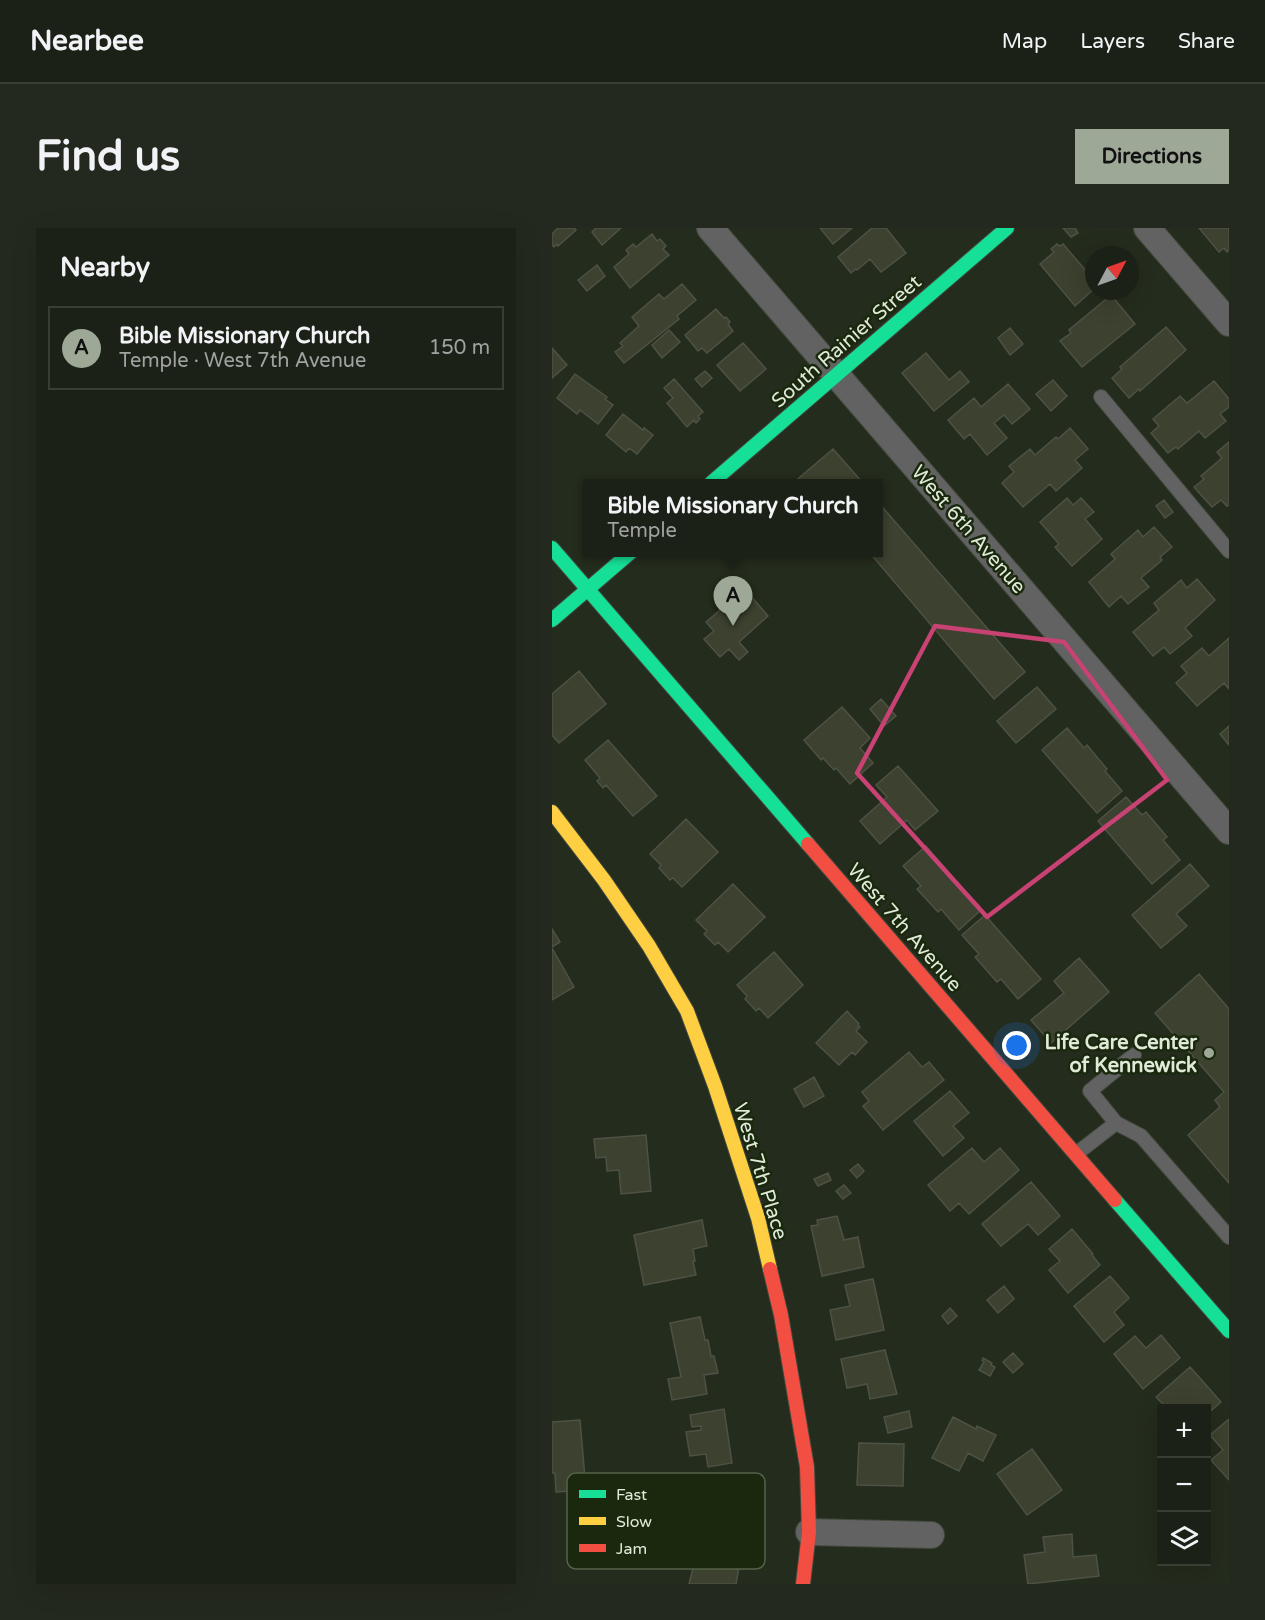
<!DOCTYPE html>
<html lang="en">
<head>
<meta charset="utf-8">
<style>
	:root { --surface:#1b2116; --page:#24291f; --text:#f1f3f6; --muted:#a0a3a1; --line:#393e35; --accent:#9ea897 }
	body { margin:0; font-family:"Varela Round",sans-serif; background:var(--page); color:var(--text) }
	.controls { position:absolute; right:18px; bottom:18px; display:grid; overflow:hidden; border-radius:0px; box-shadow:0 6px 24px #0002 }
	.controls button { width:54px; height:54px; display:grid; place-items:center; padding:0; border:0; border-bottom:2px solid var(--line); background:var(--surface); color:var(--text); font:30px sans-serif }
	.compass { position:absolute; left:533px; top:18px; width:54px; height:54px; border-radius:50%; background:var(--surface); box-shadow:0 6px 24px #0002; rotate:49deg }
	.you { position:absolute; left:465px; top:818px; width:21px; height:21px; margin:-15px; border:4px solid #fff; border-radius:50%; background:#1a73e8; box-shadow:0 0 0 9px #1a73e833 }
	.badge { display:grid; place-items:center; width:39px; height:39px; border-radius:50%; background:var(--accent); color:#111; font-size:20px; font-weight:700 }
	.pin { position:absolute; translate:-50% -50px; filter:drop-shadow(0 2px 3px #0008) }
	.pin::after { content:''; position:absolute; top:32px; width:21px; height:18px; background:inherit; clip-path:polygon(0 0,100% 0,50% 100%) }
	.popup { position:absolute; left:31px; top:251px; width:300px; height:78px; box-sizing:border-box; display:grid; place-content:center; border-radius:0px; background:var(--surface); filter:drop-shadow(0 2px 4px #0005); font-size:20px; white-space:nowrap; color:var(--muted) }
	.popup b { font-size:22px; color:var(--text) }
	.popup::after { content:''; position:absolute; left:50%; top:100%; margin-left:-12px; border:12px solid transparent; border-top-color:var(--surface) }
	.list { margin:0; padding:0; list-style:none }
	h2 { display:flex; justify-content:space-between; align-items:center; height:78px; margin:0; padding:0 24px; font-size:26px }
	h2 small { font-size:20px; font-weight:400; color:var(--muted) }
	.list li { display:grid; grid-template-columns:39px 1fr auto; gap:18px; align-items:center; box-sizing:border-box; height:84px; margin:0 12px 12px; padding:0 12px; border:2px solid var(--line); border-radius:0px }
	.list b { display:block; font-size:22px; white-space:nowrap }
	.list p { margin:0; font-size:20px; white-space:nowrap; color:var(--muted) }
	.list em { font-size:20px; font-style:normal; color:var(--muted) }
	.icon { flex:none; width:33px; height:33px; fill:none; stroke:currentColor; stroke-width:2; stroke-linecap:round; stroke-linejoin:round }
	.map { position:relative; flex:none; width:677px; height:1356px; overflow:hidden; border-radius:0px }
	header { display:flex; align-items:center; gap:36px; box-sizing:border-box; height:84px; padding:0 30px; background:var(--surface); border-bottom:2px solid var(--line) }
	header strong { font-size:28px }
	nav { display:flex; gap:33px; margin-inline-start:auto; font-size:21px }
	.intro { display:flex; align-items:center; justify-content:space-between; box-sizing:border-box; height:144px; padding:0 36px }
	h1 { margin:0; font-size:42px }
	.button { padding:15px 27px; border-radius:0px; background:var(--accent); color:#111; font-size:21px; font-weight:700 }
	main { display:flex; gap:36px; padding:0 36px }
	aside { flex:1; background:var(--surface); border-radius:0px; box-shadow:0 6px 24px #0002 }
	.map>svg:first-child { display:block }
</style>
</head>
<body>
<header>
<strong>Nearbee</strong>
<nav><a>Map</a><a>Layers</a><a>Share</a></nav>
</header>
<div class="intro"><h1>Find us</h1><a class="button">Directions</a></div>
<main>
<aside>
<h2>Nearby<small></small></h2>
<ul class="list">
<li><span class="badge">A</span><div><b>Bible Missionary Church</b><p>Temple · West 7th Avenue</p></div><em>150 m</em></li>
</ul>
</aside>
<div class="map">
<svg width="677" height="1356" viewBox="0 0 677 1356">
	<rect width="100%" height="100%" fill="#242c1d"/>
	<path fill="#3d412f" stroke="#4e5244" stroke-width="1.5" d="M6,0H22L24,2L6,18L5,16L2,19L0,17V6Z
		M44,0H69L50,17L40,4Z
		M268,0H300L281,16Z
		M320,0H334L354,25L329,44L318,31L305,42L304,41L299,45L286,29Z
		M511,0H523L526,5L519,9Z
		M647,0H677V22L675,24L672,20L667,24Z
		M100,6L105,13L108,11L114,18L111,21L117,27L78,60L62,39L77,26L74,22L81,16L84,19Z
		M505,16L508,18L511,16L535,44L540,40L542,43V61L523,78L488,36L502,24L499,21Z
		M45,37L53,48L35,63L26,52Z
		M130,56L144,72L125,88L127,91L72,135L63,124L71,118L68,115L87,98L80,89L107,66L112,71Z
		M559,67L583,96L530,139L508,113L519,105L517,102Z
		M164,81L172,90L174,89L178,94L176,96L181,103L155,125L150,120L146,123L133,107Z
		M614,99L634,122L588,163L587,161L577,170L560,150L570,141L568,139Z
		M458,100L471,116L458,127L446,110Z
		M117,102L128,114L110,130L100,117Z
		M191,115L214,141L188,163L165,137Z
		M0,120L15,137L0,150Z
		M374,125L397,152L408,143L417,154L382,183L350,145Z
		M153,143L160,150L150,159L143,151Z
		M23,146L55,169L53,171L61,177L46,196L28,182L25,186L5,170Z
		M122,151L151,184L146,188L148,191L144,195L142,192L135,199L115,175L121,170L112,160Z
		M501,152L515,168L499,183L484,166Z
		M662,153L677,171V179L668,186L674,193L653,210L647,203L626,221L624,219L616,225L599,205L607,198L601,191L628,168L635,175Z
		M456,156L478,181L460,196L452,187L442,195L455,210L435,227L418,206L412,211L396,192L422,170L429,179Z
		M71,186L91,202L92,200L101,207L85,226L77,220L74,224L54,207Z
		M518,200L536,221L523,232L530,240L504,263L498,256L471,279L450,255L462,244L457,238L478,221L483,227L504,209L506,211Z
		M677,214V277L675,278L669,272L660,279L642,259L652,251L649,248L670,230L665,224Z
		M281,221L311,255H241Z
		M515,270L521,277L529,270L542,284L533,291L550,311L520,338L503,319L507,316L488,294Z
		M612,272L621,284L613,290L604,278Z
		M326,274L473,444L442,471L317,324H326Z
		M602,299L620,319L608,329L610,332L589,350L597,359L576,376L569,368L557,379L537,354L563,331L559,326L586,302L591,309Z
		M645,351L663,372L633,400L640,408L618,426L612,419L601,428L581,404L607,382L602,375L629,352L635,360Z
		M193,361L216,388L187,414L196,424L187,432L177,421L168,429L152,411L162,403L154,394Z
		M677,410V461L672,455L645,478L624,455L635,445L629,438L650,420L657,428Z
		M27,443L54,476L7,515L0,507V466Z
		M485,459L504,481L464,515L445,493Z
		M329,471L344,488L332,498L318,481Z
		M290,479L318,510L308,520L321,535L298,556L284,540L282,542L271,530L269,532L252,512Z
		M677,498V517L668,506Z
		M515,500L532,520L535,517L555,541L553,543L570,563L545,585L490,522Z
		M56,512L105,568L81,588L54,557L51,560L45,553L48,550L33,532Z
		M346,538L386,583L363,602L355,592L328,616L308,593L335,569L324,557Z
		M574,569L590,587L594,584L615,609L611,612L628,632L600,656L546,593Z
		M134,591L166,624L130,659L121,650L118,652L107,640L109,637L98,626Z
		M374,618L429,682L407,702L389,681L386,684L365,661L369,658L351,638Z
		M638,636L657,658L624,686L635,698L609,720L580,687Z
		M181,656L213,689L176,724L166,714L163,717L152,706L155,703L144,692Z
		M433,687L489,751L466,771L449,751L445,754L423,729L427,726L410,707Z
		M0,701L8,714L0,719Z
		M0,720L22,759L0,772Z
		M222,724L251,757L216,790L207,780L204,783L193,771L195,768L185,757Z
		M527,730L557,764L499,815L479,792L512,765L502,753Z
		M647,746L677,781V955L636,907L668,879L663,872L672,864L603,785Z
		M295,783L307,796L306,798L308,799L304,803L315,814L303,827L300,824L287,837L264,815Z
		M357,824L370,839L377,834L392,852L331,902L311,878L317,873L310,864Z
		M262,849L272,868L252,879L242,861Z
		M398,863L417,885L401,898L412,910L391,928L362,893Z
		M94,907L99,963L69,966L67,942L55,943L54,929L44,930L42,911Z
		M420,920L432,934L448,920L467,942L417,986L407,975L398,983L376,957Z
		M306,936L312,943L305,950L298,942Z
		M276,945L279,952L266,958L262,951Z
		M479,954L508,988L486,1007L476,996L449,1018L430,996Z
		M292,957L299,965L291,971L284,963Z
		M285,988L292,1012L306,1009L312,1039L270,1048L259,998L266,997L265,992Z
		M150,992L155,1018L141,1021L143,1033H141L144,1047L92,1057L82,1007Z
		M520,1001L541,1026L540,1027L548,1037L516,1065L497,1042L508,1033L497,1021Z
		M558,1048L577,1070L562,1084L572,1097L552,1114L522,1078Z
		M321,1051L332,1102L284,1112L278,1082L298,1078L293,1057Z
		M452,1058L462,1071L446,1085L435,1072Z
		M398,1080L405,1088L396,1096L390,1088Z
		M148,1089L153,1112H156L159,1128H162L166,1145L152,1147L155,1166L120,1172L116,1151L129,1149L118,1095Z
		M609,1107L628,1130L591,1161L562,1126L583,1108L594,1120Z
		M333,1122L345,1166L318,1171L315,1156L295,1160L289,1131Z
		M461,1125L471,1136L461,1145L451,1134Z
		M431,1130L440,1135L439,1137L443,1139L438,1148L427,1142L432,1134L430,1132Z
		M638,1139L669,1174L654,1187V1180H615L604,1169Z
		M172,1181L180,1235L156,1239L154,1226L138,1228L134,1204L149,1202V1198L140,1199L138,1187Z
		M357,1183L360,1199L336,1205L332,1189Z
		M401,1189L424,1201L425,1198L444,1207L431,1233L416,1225L407,1243L380,1230Z
		M677,1191V1252L659,1232L671,1222L658,1207Z
		M28,1192L34,1262L4,1264L3,1245H0V1194Z
		M307,1215L352,1216L351,1258L305,1257Z
		M480,1221L510,1262L475,1287L445,1246Z
		M186,1249L190,1282H188L191,1312H187L188,1320L172,1322L171,1315L163,1316L158,1272L149,1273L147,1254Z
		M520,1306L521,1329L544,1327L547,1348L476,1356L472,1327L493,1324L491,1309Z
		M143,1332L158,1335L159,1332L187,1339L184,1356H137Z"/>
	<g fill="none" stroke-linecap="round" stroke-linejoin="round">
		<g stroke="#42493d" stroke-width="16">
			<path id="lane" d="M549,169L677,323
				M564,895L538,863L582,827
				M524,926L564,895L589,908L677,1009"/>
		</g>
		<g stroke="#42493d" stroke-width="28">
			<path id="street" d="M158,0L677,603
				M595,0L677,95
				M257,1304L379,1307"/>
		</g>
		<g stroke="#42493d" stroke-width="16">
			<path id="fast" d="M159,255L455,0
				M0,320L256,616
				M0,392L79,324
				M563,972L677,1103"/>
		</g>
		<g stroke="#42493d" stroke-width="16">
			<path id="slow" d="M0,584L52,652L97,718L135,783L163,858L206,990L218,1041"/>
		</g>
		<g stroke="#42493d" stroke-width="16">
			<path id="jam" d="M256,616L563,972
				M218,1041L229,1087L255,1239L257,1304L251,1356"/>
		</g>
		<use href="#lane" stroke="#616261" stroke-width="14"/>
		<use href="#street" stroke="#616261" stroke-width="26"/>
		<use href="#fast" stroke="#16e098" stroke-width="14"/>
		<use href="#slow" stroke="#ffcf43" stroke-width="14"/>
		<use href="#jam" stroke="#f24e42" stroke-width="14"/>
	</g>
	<path fill="none" stroke="#c84274" stroke-width="4.5" stroke-linejoin="round" d="M383,398L512,414L615,552L435,689L305,545Z"/>
	<circle fill="#9ea897" stroke="#1a280d" stroke-width="2" cx="657" cy="825" r="6"/>
	<g text-anchor="middle" stroke-width="5" stroke-linejoin="round" paint-order="stroke">
		<g font-size="20" fill="#e0ead9" stroke="#1a280d">
			<text transform="translate(294 113) rotate(-41)" y="7">South Rainier Street</text>
			<text transform="translate(417 301) rotate(49)" y="7">West 6th Avenue</text>
			<text transform="translate(353 699) rotate(49)" y="7">West 7th Avenue</text>
			<text transform="translate(209 943) rotate(73)" y="7">West 7th Place</text>
		</g>
		<g font-size="20" font-weight="bold" fill="#e0ead9" stroke="#1a280d" text-anchor="end">
			<text x="645" y="821">Life Care Center<tspan x="645" dy="23">of Kennewick</tspan></text>
		</g>
	</g>
	<rect x="15" y="1245" width="198" height="96" rx="9" fill="#1a280d" stroke="#55624a" stroke-width="1.5"/>
	<rect x="27" y="1262" width="27" height="8" fill="#16e098"/>
	<rect x="27" y="1289" width="27" height="8" fill="#ffcf43"/>
	<rect x="27" y="1316" width="27" height="8" fill="#f24e42"/>
	<g font-size="16" fill="#e0ead9">
		<text x="64" y="1272">Fast</text>
		<text x="64" y="1299">Slow</text>
		<text x="64" y="1326">Jam</text>
	</g>
</svg>
<div class="controls">
<button>+</button>
<button>−</button>
<button><svg class="icon" aria-label="layers" viewBox="0 0 24 24"><path d="M12 4l9 5-9 5-9-5zM3 14l9 5 9-5"/></svg></button>
</div>
<svg class="compass" viewBox="-18 -18 36 36"><path d="M0-13l5 13h-10z" fill="#e53935"/><path d="M0 13l5-13h-10z" fill="#a0a3a1"/></svg>
<div class="you"></div>
<div class="pin badge" style="left:181px;top:398px">A</div>
<div class="popup"><b>Bible Missionary Church</b>Temple</div>
</div>
</main>
</body>
</html>
